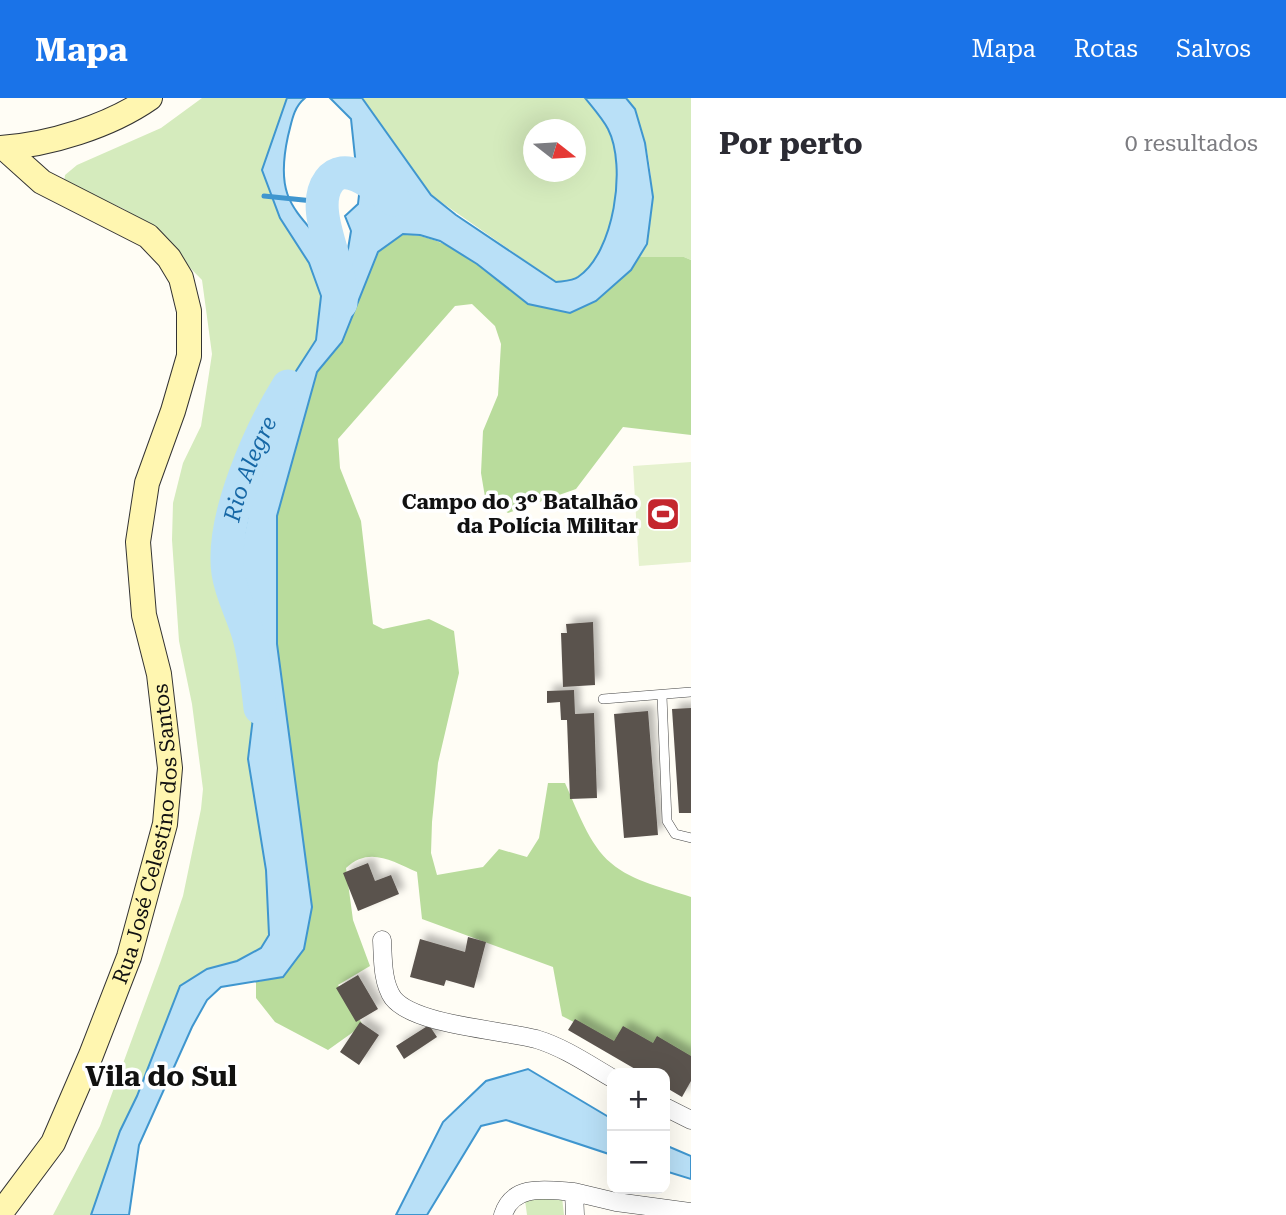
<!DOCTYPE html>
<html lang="pt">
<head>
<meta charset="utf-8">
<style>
	:root { --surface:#fff; --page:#f7f7f7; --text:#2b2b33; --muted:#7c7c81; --line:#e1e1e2; --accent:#1a73e8 }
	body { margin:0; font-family:"Roboto Serif",serif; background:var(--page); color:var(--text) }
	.controls { position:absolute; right:21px; bottom:21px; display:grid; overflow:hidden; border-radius:14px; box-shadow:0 7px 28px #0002 }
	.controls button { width:63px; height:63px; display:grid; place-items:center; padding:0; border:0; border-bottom:2px solid var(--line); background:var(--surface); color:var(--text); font:35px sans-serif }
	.compass { position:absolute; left:523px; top:21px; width:63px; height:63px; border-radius:50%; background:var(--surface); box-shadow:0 7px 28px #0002; rotate:107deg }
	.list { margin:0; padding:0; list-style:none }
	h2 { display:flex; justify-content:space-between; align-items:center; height:91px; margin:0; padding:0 28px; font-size:30px }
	h2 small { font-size:23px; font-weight:400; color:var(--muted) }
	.map { position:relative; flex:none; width:691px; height:1117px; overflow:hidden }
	header { display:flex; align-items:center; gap:42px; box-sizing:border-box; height:98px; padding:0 35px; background:var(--accent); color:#fff }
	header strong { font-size:33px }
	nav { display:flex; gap:38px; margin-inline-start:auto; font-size:24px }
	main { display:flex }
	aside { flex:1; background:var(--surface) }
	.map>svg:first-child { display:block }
</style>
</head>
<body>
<header>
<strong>Mapa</strong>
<nav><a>Mapa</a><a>Rotas</a><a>Salvos</a></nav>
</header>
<main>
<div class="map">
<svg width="691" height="1117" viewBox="0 0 691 1117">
	<defs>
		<filter id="shadow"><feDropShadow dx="6" dy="-6" stdDeviation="3.5" flood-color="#0004"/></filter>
	</defs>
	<rect width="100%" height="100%" fill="#fffdf5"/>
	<path fill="#d5ebbd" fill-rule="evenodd" d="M202,0H287L262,72L280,120L309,165L321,198L316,242L269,315L234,483L254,544L255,603L248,661L266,772L269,837L262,850L237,863L207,871L180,888L137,998L120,1033L91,1117H53L100,1028L160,865L183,798L201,711L203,691L192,606L179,543L172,442L173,405L183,365L201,328L212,256L202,182L150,129L124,111L64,84L65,77L77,67L161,30Z
		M362,0H585C593,10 602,20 608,31C627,68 614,155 578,179C572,183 562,183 556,184L431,97ZM534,32H576V74H534Z
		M626,0H691V162L684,159H639C662,123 652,33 626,0Z
		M562,1099L564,1117H527L525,1102Z"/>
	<path fill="#b9dc9c" d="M403,136C453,138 491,177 528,206L631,172L639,159H684L691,162V337L623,329L576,391L508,415L485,399L481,375L483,333L498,297L501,246L495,228L472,206L455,208L338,341L340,370L361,423L373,526L383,531L429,521L454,533L459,575L438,665L432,724L431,755L437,777L483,769L499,751L527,759L539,740L548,685H565C577,711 589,747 611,765C633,784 665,790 691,799V969L647,961L562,918L553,869L422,821L417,774C392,763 369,748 346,770L353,822L370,868L338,887L363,927L328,952L275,924L256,900V884L283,879L312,809L277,546V418L317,274L342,244L378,153Z"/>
	<path fill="#e6f2cf" d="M691,364V464L639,468L633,368Z"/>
	<path fill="#b9e0f7" stroke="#3f96cf" stroke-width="2" d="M287,0H305C293,10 292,23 288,38C273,107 299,112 336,162L347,157L351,133L345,118L358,106L359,97L351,21L330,0H362L431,97L456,117L556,184C563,183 573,183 578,179C614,155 627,68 608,31C602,20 593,10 585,0H626L635,11L645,45L653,99L647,146L631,172L596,203L570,215L528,206L477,166L440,143L420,137L403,136L378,154L342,244L317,274L277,418V546L312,809L304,851L283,879L221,889L207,902L192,929L139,1047L129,1117H91L120,1033L137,998L180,888L207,871L237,863L261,850L269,837L266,772L248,661L255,603L254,544L234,484L269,315L316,242L321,198L309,165L280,120L262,72Z
		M528,971L612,1021V1057L506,1022L481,1028L427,1117H396L443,1024L486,983Z
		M665,1047L691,1058V1081L665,1073Z"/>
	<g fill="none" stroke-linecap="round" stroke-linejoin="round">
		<path stroke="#3f96cf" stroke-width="5" d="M264,98L323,104"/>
		<g stroke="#b9e0f7" stroke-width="33">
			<path d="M341,205C345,169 307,113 329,83C346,60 379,91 394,102"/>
			<path id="s1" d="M260,610C257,585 255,560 248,536C242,515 231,496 228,475C220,421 260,333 288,288"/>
		</g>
	</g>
	<path fill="#5a524d" filter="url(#shadow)" d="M593,524L595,587L563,589L561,535H567L566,526Z
		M574,592L575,616L594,615L597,700L570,701L567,622H561L560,604L547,605V593Z
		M691,610V715H679L672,611Z
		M648,613L658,737L624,740L614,616Z
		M368,765L375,783L391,777L399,796L358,813L343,775Z
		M468,839L486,844L474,890L446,882L444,888L410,879L420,841L465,854Z
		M358,877L378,911L356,924L336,890Z
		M575,921L614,943L623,928L653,945L657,938L691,958V983L682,999L665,989V975H642L568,932Z
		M360,924L379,937L359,967L340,954Z
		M429,927L437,939L404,961L396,948Z"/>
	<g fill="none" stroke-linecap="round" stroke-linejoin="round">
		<g stroke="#444" stroke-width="10">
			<path id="lane" d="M662,598L667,723L675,736L691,740
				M603,601L691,594"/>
		</g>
		<g stroke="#444" stroke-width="19">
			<path id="street" d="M382,842C383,860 382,884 393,900C414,927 502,932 536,941C563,949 588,966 612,980
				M665,1009L691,1022
				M574,1094L616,1104L691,1114
				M503,1117C513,1085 547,1092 574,1094L575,1117"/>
		</g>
		<g stroke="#333" stroke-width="26">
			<g id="secondary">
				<path d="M0,50C49,47 110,28 150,0"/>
				<path id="s2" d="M0,1116L53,1045L91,957L129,859L165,726L170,670L159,576L144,517L138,444L147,385L173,313L189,258V213L181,180L169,160L148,138L42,84L4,50"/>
			</g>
		</g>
		<use href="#lane" stroke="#fff" stroke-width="9"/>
		<use href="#street" stroke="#fff" stroke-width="18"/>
		<use href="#secondary" stroke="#fff6b0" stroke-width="24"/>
	</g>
	<defs>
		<g id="stadium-square" transform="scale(1.75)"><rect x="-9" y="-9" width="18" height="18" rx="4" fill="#c4262e" stroke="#fff"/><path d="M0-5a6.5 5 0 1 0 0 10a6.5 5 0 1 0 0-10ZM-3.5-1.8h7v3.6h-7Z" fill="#fff"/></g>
	</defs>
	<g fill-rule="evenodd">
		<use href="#stadium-square" x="663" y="416"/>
	</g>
	<g text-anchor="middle" stroke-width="7" stroke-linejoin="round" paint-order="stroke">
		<g font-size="21" font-weight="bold" fill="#111" stroke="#fff" text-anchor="end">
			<text x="638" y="411">Campo do 3º Batalhão<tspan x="638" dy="24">da Polícia Militar</tspan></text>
		</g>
		<g font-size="21" fill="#111" stroke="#fff">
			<text dy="7" stroke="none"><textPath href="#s2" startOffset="415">Rua José Celestino dos Santos</textPath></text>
		</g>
		<g font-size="23" font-style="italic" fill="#1768a6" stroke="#fff">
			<text dy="8" stroke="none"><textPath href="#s1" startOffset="247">Rio Alegre</textPath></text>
		</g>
		<g font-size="28" font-weight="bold" fill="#111" stroke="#fff">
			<text x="161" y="988">Vila do Sul</text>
		</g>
	</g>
</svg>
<div class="controls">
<button>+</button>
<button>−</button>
</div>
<svg class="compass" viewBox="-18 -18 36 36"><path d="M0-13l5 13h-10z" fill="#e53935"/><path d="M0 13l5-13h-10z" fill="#7c7c81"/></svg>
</div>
<aside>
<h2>Por perto<small>0 resultados</small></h2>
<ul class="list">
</ul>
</aside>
</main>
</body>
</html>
